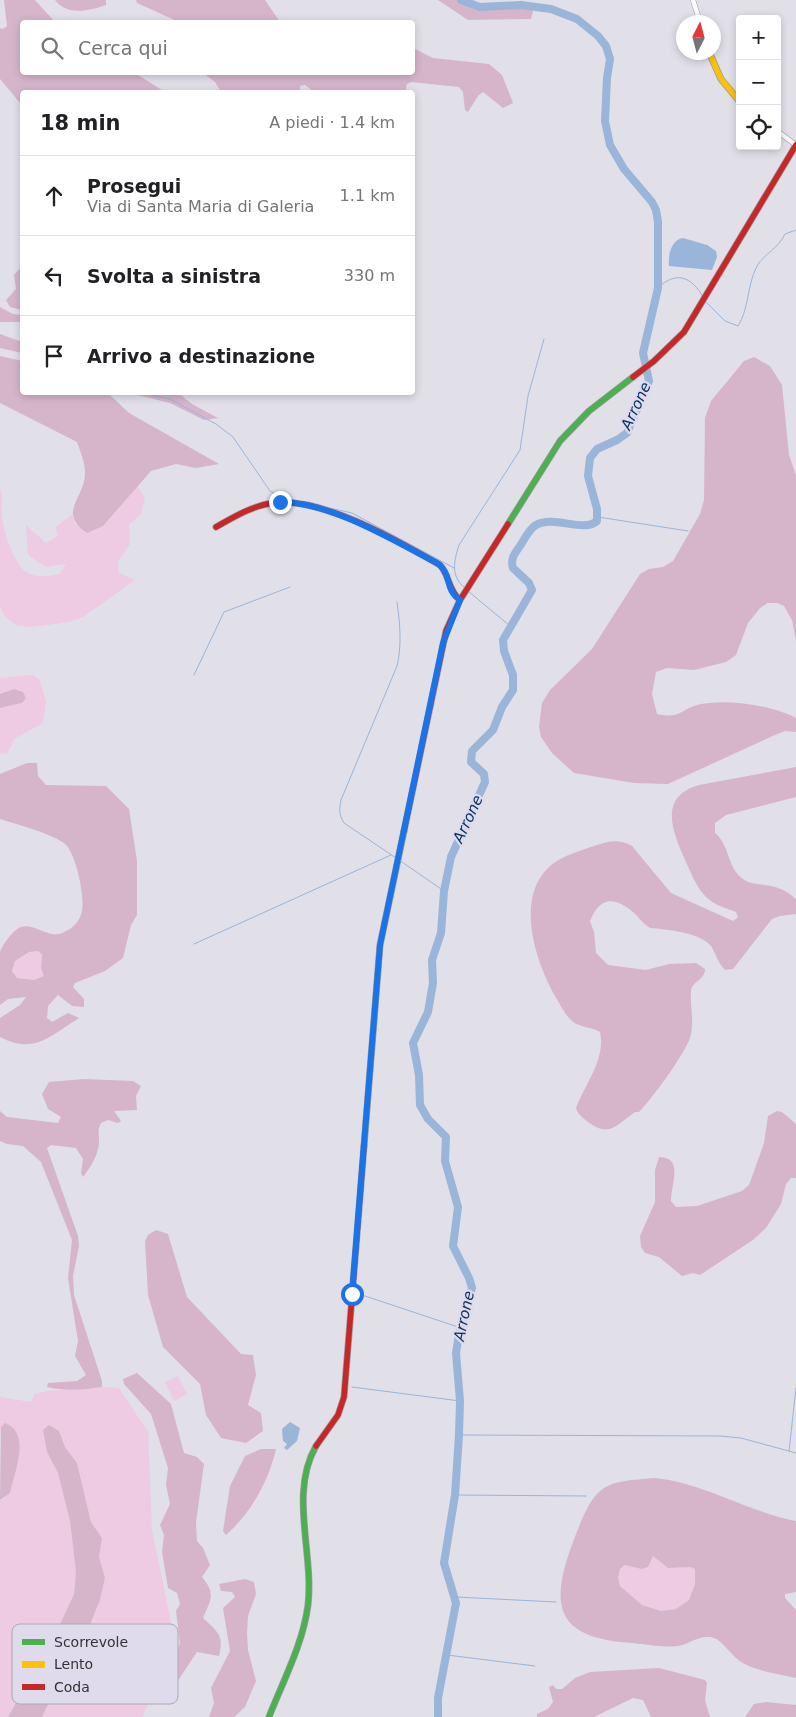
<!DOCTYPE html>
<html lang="it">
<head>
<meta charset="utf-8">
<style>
	:root { --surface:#fff; --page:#f2f2f2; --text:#202124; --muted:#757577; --line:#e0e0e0 }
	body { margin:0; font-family:"DejaVu Sans",sans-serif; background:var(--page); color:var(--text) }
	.controls { position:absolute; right:15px; top:15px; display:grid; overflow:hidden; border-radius:5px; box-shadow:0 2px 8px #0003 }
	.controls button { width:45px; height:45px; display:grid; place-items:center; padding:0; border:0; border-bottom:1px solid var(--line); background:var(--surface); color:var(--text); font:25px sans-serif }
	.compass { position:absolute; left:676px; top:15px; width:45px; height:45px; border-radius:50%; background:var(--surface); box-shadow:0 2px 8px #0003; rotate:6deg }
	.stop { position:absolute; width:15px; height:15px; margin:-11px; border:4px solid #1a73e8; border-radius:50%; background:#fff }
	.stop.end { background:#1a73e8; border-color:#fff; box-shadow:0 1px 5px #0008 }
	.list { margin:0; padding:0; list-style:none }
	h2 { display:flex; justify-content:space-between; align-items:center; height:65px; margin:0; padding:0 20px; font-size:21px }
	h2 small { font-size:16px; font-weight:400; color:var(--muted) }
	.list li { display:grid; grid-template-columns:32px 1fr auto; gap:15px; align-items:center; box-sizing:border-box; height:80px; padding:0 20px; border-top:1px solid var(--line) }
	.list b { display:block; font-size:19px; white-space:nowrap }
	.list p { margin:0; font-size:16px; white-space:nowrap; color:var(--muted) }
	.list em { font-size:16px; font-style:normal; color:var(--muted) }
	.icon { flex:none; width:28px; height:28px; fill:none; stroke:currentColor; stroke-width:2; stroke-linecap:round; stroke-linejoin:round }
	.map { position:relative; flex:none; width:796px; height:1717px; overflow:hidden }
	.search { position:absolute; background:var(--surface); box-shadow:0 2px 8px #0003; left:20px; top:20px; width:395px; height:55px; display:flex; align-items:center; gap:12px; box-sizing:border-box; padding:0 18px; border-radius:5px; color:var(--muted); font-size:19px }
	.panel { position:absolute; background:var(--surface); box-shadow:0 2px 8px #0003; left:20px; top:90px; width:395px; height:305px; border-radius:5px }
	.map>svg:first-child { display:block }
</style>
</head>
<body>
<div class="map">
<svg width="796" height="1717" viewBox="0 0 796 1717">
	<rect width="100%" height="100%" fill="#e1dfe8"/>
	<path fill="#eecbe2" d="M137,485L145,498L141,514L129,525L130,544L118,561L119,573L135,580L83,617L69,622L31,627L17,626L5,616L0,606V490C4,498 1,508 2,517C3,531 14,563 25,571C36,579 49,576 60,574L66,564L46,567L28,555L26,525L46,543L58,536L55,527L72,515L75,525L103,526Z
		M32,675L39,679L46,701L43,723L14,739L7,754L0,753V708L22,703L14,689L0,694V678Z
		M38,951L42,955L41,968L45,976L34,980L17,978L12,971L15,961L29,952Z
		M178,1376L187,1394L174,1401L165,1382Z
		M102,1387L119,1388L148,1432L152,1530L176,1646L142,1717H42L52,1697L61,1663L89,1627L100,1600L105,1578L99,1557L102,1538L91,1522L77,1463L65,1447L59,1431L47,1452L58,1473L70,1521L76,1572L74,1594L56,1633L35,1653L25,1687L8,1717H0V1500L5,1498L1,1427L0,1440V1397L31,1402L35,1394C60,1387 78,1391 102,1387Z
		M653,1556L668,1568L690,1567L695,1569V1584L689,1600L676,1609L661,1611L642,1605L620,1586L618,1578L620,1569L625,1565L641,1569Z"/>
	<path fill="#d6b5cb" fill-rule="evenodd" d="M4,0H35L55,22H22V72L135,73L165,92H22V104H21L0,79V28L3,29L7,26Z
		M55,0H106V5C89,11 67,16 55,0Z
		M136,0H265L280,22H179L137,3Z
		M438,0H462L472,8H528L533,11L531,19L468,20Z
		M413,48L433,58L489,64L502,75L513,103L503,108L483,92L478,96L468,112L465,110L463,92L459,87L411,82L407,84L405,92H314L305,85L300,86V92H221L215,82L203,73L412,72Z
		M22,266V310L10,307L6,300L16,289L14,275Z
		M0,307L13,314L22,315V322H0Z
		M0,334L22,342V353L0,348Z
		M0,356L22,361V392L108,393L129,413L219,464L196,468L176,464L151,471L103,526L87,533C56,512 86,498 85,472C85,462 80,451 77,442L0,403Z
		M754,357L770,366L782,385L789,455L796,475V641L792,620L784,606L777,603H768L760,608L748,623L736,655L726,662L694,670L667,668L656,672L652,694L657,714C680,719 680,710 697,705C724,698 772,705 796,718V732L785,731L775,735L668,784L634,783L574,773L552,753L541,737L539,727L542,703L550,690L592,649L640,574L649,569L663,567L673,561L700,514L704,500L705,418L711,401L744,361Z
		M129,393H178L192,404L218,418L204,420L170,403Z
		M14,689L23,692L26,698L22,703L0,708V694Z
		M27,763H37L38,776L46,785L106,786L129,809L137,861V915L131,925L123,958L105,971L75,983L73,987L84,999V1007L72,1006L58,995L48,1006L47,1018L52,1022L68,1013L79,1018C50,1036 34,1055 0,1037V1018L20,1005L26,997L8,999L0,1005C0,990 0,965 0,952C2,945 11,934 16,930C30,918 47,940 62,933C72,929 80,922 82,911C85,897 76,852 64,843C45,831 21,826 0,819V774ZM38,951L42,955L41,968L44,976L34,980L17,978L12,971L15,961L29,952Z
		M796,767V797L726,815L715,823V833C730,845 727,868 743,879C756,889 775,879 796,899V914L780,916L772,919L733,969L725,970C718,963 716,954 711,946C701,933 666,929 650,928C643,924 639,917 633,912C613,895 599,898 590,921L594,932L596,953L608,965L646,970L669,964L696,963L705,969C705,980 692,981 691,991C690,1006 694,1019 691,1034C689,1049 651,1100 639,1112H635C616,1125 610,1138 588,1122C582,1117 578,1115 576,1108C585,1084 606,1059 600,1032C592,1027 578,1027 572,1021C565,1015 560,1004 555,996C536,962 515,900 548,868C559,857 574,853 588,848C604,843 616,837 632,846L671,893L733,921L738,917L736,912C728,909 718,906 711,901C698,892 692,875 686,862C673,833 657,797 699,785Z
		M84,1079L133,1081L141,1086L136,1096L137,1110L114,1111L121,1121L118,1123L108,1120L101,1123C97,1130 99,1132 99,1139C100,1152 91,1167 83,1177L81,1173L83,1159L76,1148L51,1145L47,1148L78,1236L79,1246L73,1276L74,1295L102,1381V1387C84,1390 64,1391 47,1387L48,1383L77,1381L86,1375L75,1356L78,1341L68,1278L72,1240L41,1162L23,1146L7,1144L0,1141V1111L7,1117L58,1123L61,1117L48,1109L42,1094L49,1082Z
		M777,1111L782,1112L796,1124V1178H791L786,1184L781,1204L766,1228L753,1240L700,1275L693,1273L682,1276L659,1257L645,1253L641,1247L640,1236L655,1202V1170L659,1157C684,1157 671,1184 671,1201L676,1207L697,1206L742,1191L749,1185L764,1143L768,1116Z
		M156,1230L168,1234L187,1297L241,1354L253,1355L256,1375L248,1405L261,1413L263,1431L246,1443L221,1438L206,1415L200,1384L163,1347L148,1295L145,1241L148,1235Z
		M137,1373L171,1404L184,1453L197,1457L204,1464L196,1522L197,1541L203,1548L210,1565L202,1577C216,1594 211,1599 203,1618C218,1632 224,1635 219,1656L197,1652L177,1682L166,1679L180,1643L176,1611L180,1604L177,1593L168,1588L162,1552L164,1535L160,1525L170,1504L166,1485L168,1468L151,1414L124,1384L123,1379Z
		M5,1423C32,1433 14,1473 10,1493L0,1500L1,1427Z
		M49,1425L59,1431L65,1447L77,1463L91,1522L102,1538L99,1557L105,1578L100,1600L89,1627L61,1663L52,1697L42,1717H8L25,1687L35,1653L56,1633L74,1594L76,1572L70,1521L58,1473L47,1452L43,1430Z
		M261,1449H276C269,1481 250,1514 226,1535L223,1531L230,1486L245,1456Z
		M655,1478C704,1483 748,1512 796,1521V1592L785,1594V1598L796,1610V1678C780,1674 760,1672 745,1664C731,1658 723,1638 710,1637C696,1636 690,1644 678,1646C663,1648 646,1644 632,1643C546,1638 551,1597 578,1529C597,1482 606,1482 655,1478ZM653,1556L668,1568L690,1567L695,1569V1584L689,1600L676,1609L661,1611L642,1605L620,1586L618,1578L620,1569L625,1565L641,1569L648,1567Z
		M245,1579L254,1582L256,1594L248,1616L247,1634L248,1650L256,1681L245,1707L234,1717H209L214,1703L211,1688L230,1651L223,1608L235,1597L232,1592L221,1591L219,1584Z
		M659,1668L705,1680L707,1683L705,1700L710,1717H651L643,1700L633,1698L594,1717H537V1714L548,1709L553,1702L549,1687L553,1685L556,1689H562L575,1678L590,1672Z
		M766,1702L796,1705V1717H745L754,1704Z"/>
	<path fill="#99b5d9" d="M683,238L707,245L716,251L717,257L712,270L669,266C668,255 671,240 683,238Z
		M290,1422L300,1428L297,1441L287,1450L284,1448L287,1444L283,1441L282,1429Z"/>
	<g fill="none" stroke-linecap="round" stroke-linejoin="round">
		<path stroke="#99b5d9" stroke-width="1" d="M658,288C676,270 692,277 703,297
			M706,302L725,321L738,326C749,309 747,285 757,266C765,253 778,249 785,234L796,230
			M137,392L170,399L216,424L233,437L270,491L279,497L352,513L454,568
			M598,517L688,531
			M465,588C450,576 454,561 459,545L520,450L528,396L544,339
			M468,591L510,626
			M194,675L224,612L290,587
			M396,858L344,823C339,815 339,810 341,800L397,666C402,645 400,624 397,602
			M399,860L444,891
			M194,944L391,855
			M362,1295L461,1328
			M352,1387L460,1401
			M459,1435L720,1436L741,1438L796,1453
			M789,1451L796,1388
			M455,1495L586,1496
			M456,1597L556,1602
			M447,1655L535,1666"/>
		<path stroke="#99b5d9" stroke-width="8" d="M438,1717V1698L456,1603L444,1563L455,1495L459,1435L460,1401L456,1353L459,1334L472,1288L469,1278L453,1246L458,1207L445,1161L446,1137L428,1119L420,1105L419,1075L413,1043L428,1012L433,983L432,960L441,933L444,891L451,857L485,782L484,774L471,762L472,751L493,730L502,707L513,690V675L504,651L503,640L532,590L529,583L513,568C510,559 515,553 520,546C524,540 529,529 536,525C554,515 584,533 597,521V509L588,476L590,458L597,449L617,440L627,433L649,381L643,353L658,288V222L656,210L652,202L624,169L610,145L605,121L607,78L610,59L606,46L598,36L577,19L551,9L521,5L480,7L461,0"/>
		<g stroke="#9d9ca3" stroke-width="5.5">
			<path id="street" d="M693,0L700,22
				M777,131L796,145"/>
		</g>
		<g stroke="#9d9ca3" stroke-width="7">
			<path id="fast" d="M508,524L560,441L589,411L633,377
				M269,1717C283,1681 303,1644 308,1605C314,1553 289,1493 316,1446"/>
		</g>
		<g stroke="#9d9ca3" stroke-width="7">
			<path id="slow" d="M709,52L721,79L740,102
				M364,1146L380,945L404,831"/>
		</g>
		<g stroke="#9d9ca3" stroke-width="7">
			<path id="jam" d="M633,377L654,361L684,332L796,145
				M216,527C234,517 252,506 272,503C321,496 398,541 440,565C450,576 448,590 460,600
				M404,831L446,631L460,600L508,524
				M316,1446L338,1415L344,1397L364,1146"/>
		</g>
		<use href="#street" stroke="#fafafc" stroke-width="4.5"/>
		<use href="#fast" stroke="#4caf50" stroke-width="5.5"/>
		<use href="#slow" stroke="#ffc107" stroke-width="5.5"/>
		<use href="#jam" stroke="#c62828" stroke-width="5.5"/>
	</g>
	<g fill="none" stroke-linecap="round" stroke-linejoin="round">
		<path stroke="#1a73e8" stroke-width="6" d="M280,502C331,502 392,540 437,563C453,574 443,588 460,600L443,643L380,945L352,1294"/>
	</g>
	<g text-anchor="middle" stroke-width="4.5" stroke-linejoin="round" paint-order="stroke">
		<g font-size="15" font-style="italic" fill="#073561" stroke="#e0dbec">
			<text transform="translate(636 406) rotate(-65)" y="5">Arrone</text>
			<text transform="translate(468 819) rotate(-65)" y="5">Arrone</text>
			<text transform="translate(464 1316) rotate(-78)" y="5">Arrone</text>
		</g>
	</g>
	<rect x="12" y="1624" width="166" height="80" rx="8" fill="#e0dbec" stroke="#aca8b6" stroke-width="1"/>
	<rect x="22" y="1639" width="23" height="6" fill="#4caf50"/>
	<rect x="22" y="1661" width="23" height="7" fill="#ffc107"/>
	<rect x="22" y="1684" width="23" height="6" fill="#c62828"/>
	<g font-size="14" fill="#333138">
		<text x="54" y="1647">Scorrevole</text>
		<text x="54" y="1669">Lento</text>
		<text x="54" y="1692">Coda</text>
	</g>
</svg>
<div class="controls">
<button>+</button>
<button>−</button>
<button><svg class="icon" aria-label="locate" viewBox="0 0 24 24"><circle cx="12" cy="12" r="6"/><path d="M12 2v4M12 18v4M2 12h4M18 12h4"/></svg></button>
</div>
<svg class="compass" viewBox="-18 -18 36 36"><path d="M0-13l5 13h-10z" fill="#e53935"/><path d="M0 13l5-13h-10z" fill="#757577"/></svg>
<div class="stop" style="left:352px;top:1294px"></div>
<div class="stop end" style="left:280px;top:502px"></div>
<div class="search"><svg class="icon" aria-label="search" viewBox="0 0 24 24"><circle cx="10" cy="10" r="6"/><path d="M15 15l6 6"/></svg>Cerca qui</div>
<section class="panel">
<h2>18 min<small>A piedi · 1.4 km</small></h2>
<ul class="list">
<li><svg class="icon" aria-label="ahead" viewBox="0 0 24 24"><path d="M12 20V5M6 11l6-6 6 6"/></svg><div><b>Prosegui</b><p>Via di Santa Maria di Galeria</p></div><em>1.1 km</em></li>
<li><svg class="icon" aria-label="left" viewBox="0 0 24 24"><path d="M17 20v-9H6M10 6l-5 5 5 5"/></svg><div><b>Svolta a sinistra</b></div><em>330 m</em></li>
<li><svg class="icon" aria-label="arrive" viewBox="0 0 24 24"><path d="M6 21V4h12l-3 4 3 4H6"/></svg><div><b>Arrivo a destinazione</b></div></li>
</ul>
</section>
</div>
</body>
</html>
